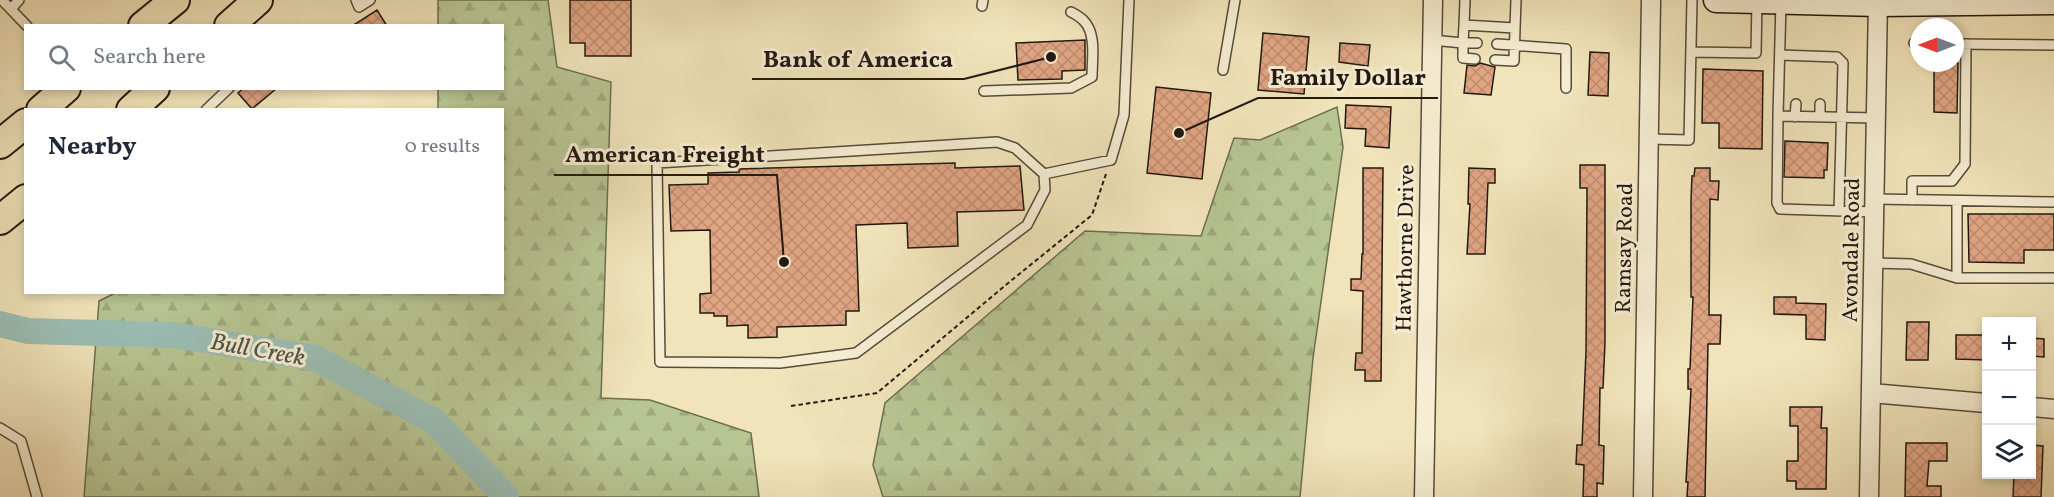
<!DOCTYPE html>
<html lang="en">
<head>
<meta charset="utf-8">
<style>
	:root { --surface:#fff; --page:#f6f6f7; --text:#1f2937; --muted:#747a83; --line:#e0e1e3 }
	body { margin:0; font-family:Vollkorn,serif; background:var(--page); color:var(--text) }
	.controls { position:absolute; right:18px; bottom:18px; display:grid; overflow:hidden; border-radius:0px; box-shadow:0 3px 9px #0003 }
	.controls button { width:54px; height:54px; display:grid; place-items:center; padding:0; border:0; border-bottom:2px solid var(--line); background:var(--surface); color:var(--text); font:30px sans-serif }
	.compass { position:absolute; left:1910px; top:18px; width:54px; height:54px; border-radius:50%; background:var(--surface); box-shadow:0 3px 9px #0003; rotate:270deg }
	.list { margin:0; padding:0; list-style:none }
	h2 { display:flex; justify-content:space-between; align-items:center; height:78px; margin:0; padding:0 24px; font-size:26px }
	h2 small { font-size:20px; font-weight:400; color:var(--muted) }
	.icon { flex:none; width:33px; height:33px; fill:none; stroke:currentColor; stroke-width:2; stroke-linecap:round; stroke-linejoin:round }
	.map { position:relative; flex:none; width:2054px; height:497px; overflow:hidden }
	.search { position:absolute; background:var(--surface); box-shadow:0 3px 9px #0003; left:24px; top:24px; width:480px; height:66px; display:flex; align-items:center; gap:15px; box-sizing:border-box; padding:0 21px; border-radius:0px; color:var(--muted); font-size:22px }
	.panel { position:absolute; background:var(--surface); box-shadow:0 3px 9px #0003; left:24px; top:108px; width:480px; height:186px; border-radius:0px }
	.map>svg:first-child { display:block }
</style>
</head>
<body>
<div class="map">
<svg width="2054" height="497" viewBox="0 0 2054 497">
	<defs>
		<pattern id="forest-firs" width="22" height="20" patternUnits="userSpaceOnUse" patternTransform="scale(1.5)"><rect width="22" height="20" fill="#b7c592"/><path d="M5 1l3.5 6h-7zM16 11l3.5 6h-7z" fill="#9da87d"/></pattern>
		<pattern id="building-cross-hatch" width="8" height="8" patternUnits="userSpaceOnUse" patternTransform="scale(1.5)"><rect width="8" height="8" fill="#dfa482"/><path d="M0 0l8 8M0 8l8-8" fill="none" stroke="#bf8c6f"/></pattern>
	</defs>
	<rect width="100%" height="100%" fill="#f1e4ba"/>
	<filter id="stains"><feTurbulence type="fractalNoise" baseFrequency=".00333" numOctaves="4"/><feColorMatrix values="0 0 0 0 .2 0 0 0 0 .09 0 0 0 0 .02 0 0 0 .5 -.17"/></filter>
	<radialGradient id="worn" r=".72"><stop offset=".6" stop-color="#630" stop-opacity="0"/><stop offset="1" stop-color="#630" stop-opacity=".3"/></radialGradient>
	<path fill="url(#forest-firs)" stroke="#6c6e52" stroke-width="1.5" d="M438,0H548L557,67L611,82L601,398L650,400L751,433L759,497H84L99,301L115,293L502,292V110L438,109V89L502,88V26L438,25Z
		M1337,107L1343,147L1313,358L1300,497H883L873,465L885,403L1085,231L1201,236L1234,138L1260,140Z"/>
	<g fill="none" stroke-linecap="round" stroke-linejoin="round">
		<path stroke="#9bbeb5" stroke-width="26" d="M0,324L28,331L173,335L315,358L434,421L506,497"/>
	</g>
	<path fill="url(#building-cross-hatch)" stroke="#221812" stroke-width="1.5" d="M570,0H631V56H585V43H570Z
		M377,10L387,26H352Z
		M1263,33L1309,37L1304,94L1258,90Z
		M1085,40V70L1062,71V79L1018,80L1016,43Z
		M1340,43L1370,45L1368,66L1339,62Z
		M1590,52L1609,53L1608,96L1588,95Z
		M1480,63L1495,67L1491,95L1464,93L1467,65L1475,66Z
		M1934,63H1958L1957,113L1934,112Z
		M1703,69L1763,71L1762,149L1719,148V123H1702Z
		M1156,87L1211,93L1202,179L1147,173Z
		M244,88H277L252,109L238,93Z
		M1346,105L1391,107L1389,148L1365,146L1366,129L1345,128Z
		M1785,141L1828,143L1827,170H1824V178L1784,177Z
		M955,163V168L1020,166L1024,210L957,212L958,246L908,248L907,223L856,225L859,311H846V325L777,327V337L748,338V325L727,326V316H714V313H700V294L711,293L710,230L671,231L669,185L708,184V173L739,172V169Z
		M1580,165H1605V342L1603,388H1600L1599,445L1604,446L1603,484L1597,483V497H1583L1584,465L1576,464L1577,445H1582L1586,351L1587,188H1580Z
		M1363,168H1383L1381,381H1365V370H1355L1356,353H1362L1363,291L1351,290V279H1361L1362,254H1363Z
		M1469,168L1495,169V183H1488L1485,254H1467L1470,204H1468Z
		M1695,168H1710V181H1719L1718,200L1710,199L1709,315H1721L1720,344H1708L1705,497H1687L1688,482H1686L1691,389H1688V369H1690L1693,297H1691V200L1692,176H1694Z
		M1968,214H2054V250H2024V263L1969,262Z
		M1774,297H1796V303L1826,304L1825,340L1806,339V315L1774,314Z
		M1907,322H1929L1928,360H1906Z
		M1956,335H1986V360L1956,359Z
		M2031,338L2044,339V357L2031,356Z
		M1790,407H1822L1821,428H1827L1826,489H1796V481H1787V461H1798V426H1790Z
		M1906,443H1947V461H1929L1927,486H1941V497H1905Z
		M2031,445L2043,446L2041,497H2013L2014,474H2031Z"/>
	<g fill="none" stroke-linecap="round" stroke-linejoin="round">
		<g stroke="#564b3c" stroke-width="12">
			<path id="service" d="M2,0L27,26
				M356,0L359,7L370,0
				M1465,0L1464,25L1515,28L1516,0
				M982,6L983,0
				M11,9L19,0
				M1432,40L1463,43L1464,25
				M1914,43H1919
				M1497,44L1566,49V88
				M1955,44L2054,45
				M1691,52L1756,53L1757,1
				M1780,55L1837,57L1843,63L1839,211
				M1475,59L1463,58V43H1477
				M1495,60L1514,61L1515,28
				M1223,70L1235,0
				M984,91L1071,88L1092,77C1092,60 1097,33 1083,20C1080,17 1075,14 1071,12
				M206,110L229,88
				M1778,116L1781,2
				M1795,117L1796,104
				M1820,117V104
				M1649,139L1689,140L1692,0
				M997,142L1015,148L1044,174L1045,190L1027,225L856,353L780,363L660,362L657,163Z
				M1044,174L1111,160L1124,115L1129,0
				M1875,199L2054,202
				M1912,200V181H1952L1965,164L1966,44
				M1875,212L1780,209L1777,203L1778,116L1876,118
				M1874,263L1911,264L1957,278H2054
				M1957,278V201
				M0,428L21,441L37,497"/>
		</g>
		<g stroke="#564b3c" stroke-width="21">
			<path id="minor" d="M1871,393L1986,403
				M2032,407L2054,409
				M1424,497L1433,0
				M1643,497L1651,0
				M1869,497L1878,0"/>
		</g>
		<g stroke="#221812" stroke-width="27">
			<path id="secondary" d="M1716,0L1878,4L2054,2"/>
		</g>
		<g stroke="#221812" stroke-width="32">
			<path id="trunk" d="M143,26L175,0
				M229,26L258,0
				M41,110L66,88
				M131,110L155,88
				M0,144L26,123
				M0,220L26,199"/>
		</g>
		<path stroke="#221812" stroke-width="2" stroke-dasharray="4.5 3" stroke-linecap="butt" d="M791,406L877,393L1007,284L1092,215L1106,174"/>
		<use href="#service" stroke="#f6edd2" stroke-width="9"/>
		<use href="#minor" stroke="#f6edd2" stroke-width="18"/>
		<use href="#secondary" stroke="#f6edd2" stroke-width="24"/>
		<use href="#trunk" stroke="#f1e4ba" stroke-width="28"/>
	</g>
	<g text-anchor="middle" stroke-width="6" stroke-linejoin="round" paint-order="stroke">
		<g font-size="22" fill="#221812" stroke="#f6edd2">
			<text transform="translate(1404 248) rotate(-89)" y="8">Hawthorne Drive</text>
			<text transform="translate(1623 248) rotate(-89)" y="8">Ramsay Road</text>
			<text transform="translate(1850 250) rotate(-89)" y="8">Avondale Road</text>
		</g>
		<g font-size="24" font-style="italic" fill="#4c524b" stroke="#f6edd2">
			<text transform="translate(258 349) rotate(10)" y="8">Bull Creek</text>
		</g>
	</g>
	<path fill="none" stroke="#221812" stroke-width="2" d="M1051 57L964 79H752M1179 133L1258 98H1438M784 262L777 175H554"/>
	<g fill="#221812" stroke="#f6edd2" stroke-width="2">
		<circle cx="1051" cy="57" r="6"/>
		<circle cx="1179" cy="133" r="6"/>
		<circle cx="784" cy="262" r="6"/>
	</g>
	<g font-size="24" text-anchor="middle" font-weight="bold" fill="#221812" stroke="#f6edd2" stroke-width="6" stroke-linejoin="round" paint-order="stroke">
		<text x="858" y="67">Bank of America</text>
		<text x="1348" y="85">Family Dollar</text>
		<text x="665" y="162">American Freight</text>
	</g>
	<rect width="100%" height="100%" filter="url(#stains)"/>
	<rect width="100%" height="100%" fill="url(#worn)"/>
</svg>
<div class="controls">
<button>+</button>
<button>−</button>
<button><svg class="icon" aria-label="layers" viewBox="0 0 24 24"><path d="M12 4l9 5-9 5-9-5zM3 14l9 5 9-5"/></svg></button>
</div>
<svg class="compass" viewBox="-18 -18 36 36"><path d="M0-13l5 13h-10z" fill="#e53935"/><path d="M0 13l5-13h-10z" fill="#747a83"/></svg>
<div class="search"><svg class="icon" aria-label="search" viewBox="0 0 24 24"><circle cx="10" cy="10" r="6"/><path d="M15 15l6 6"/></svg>Search here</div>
<section class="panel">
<h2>Nearby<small>0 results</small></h2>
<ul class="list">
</ul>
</section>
</div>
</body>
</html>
